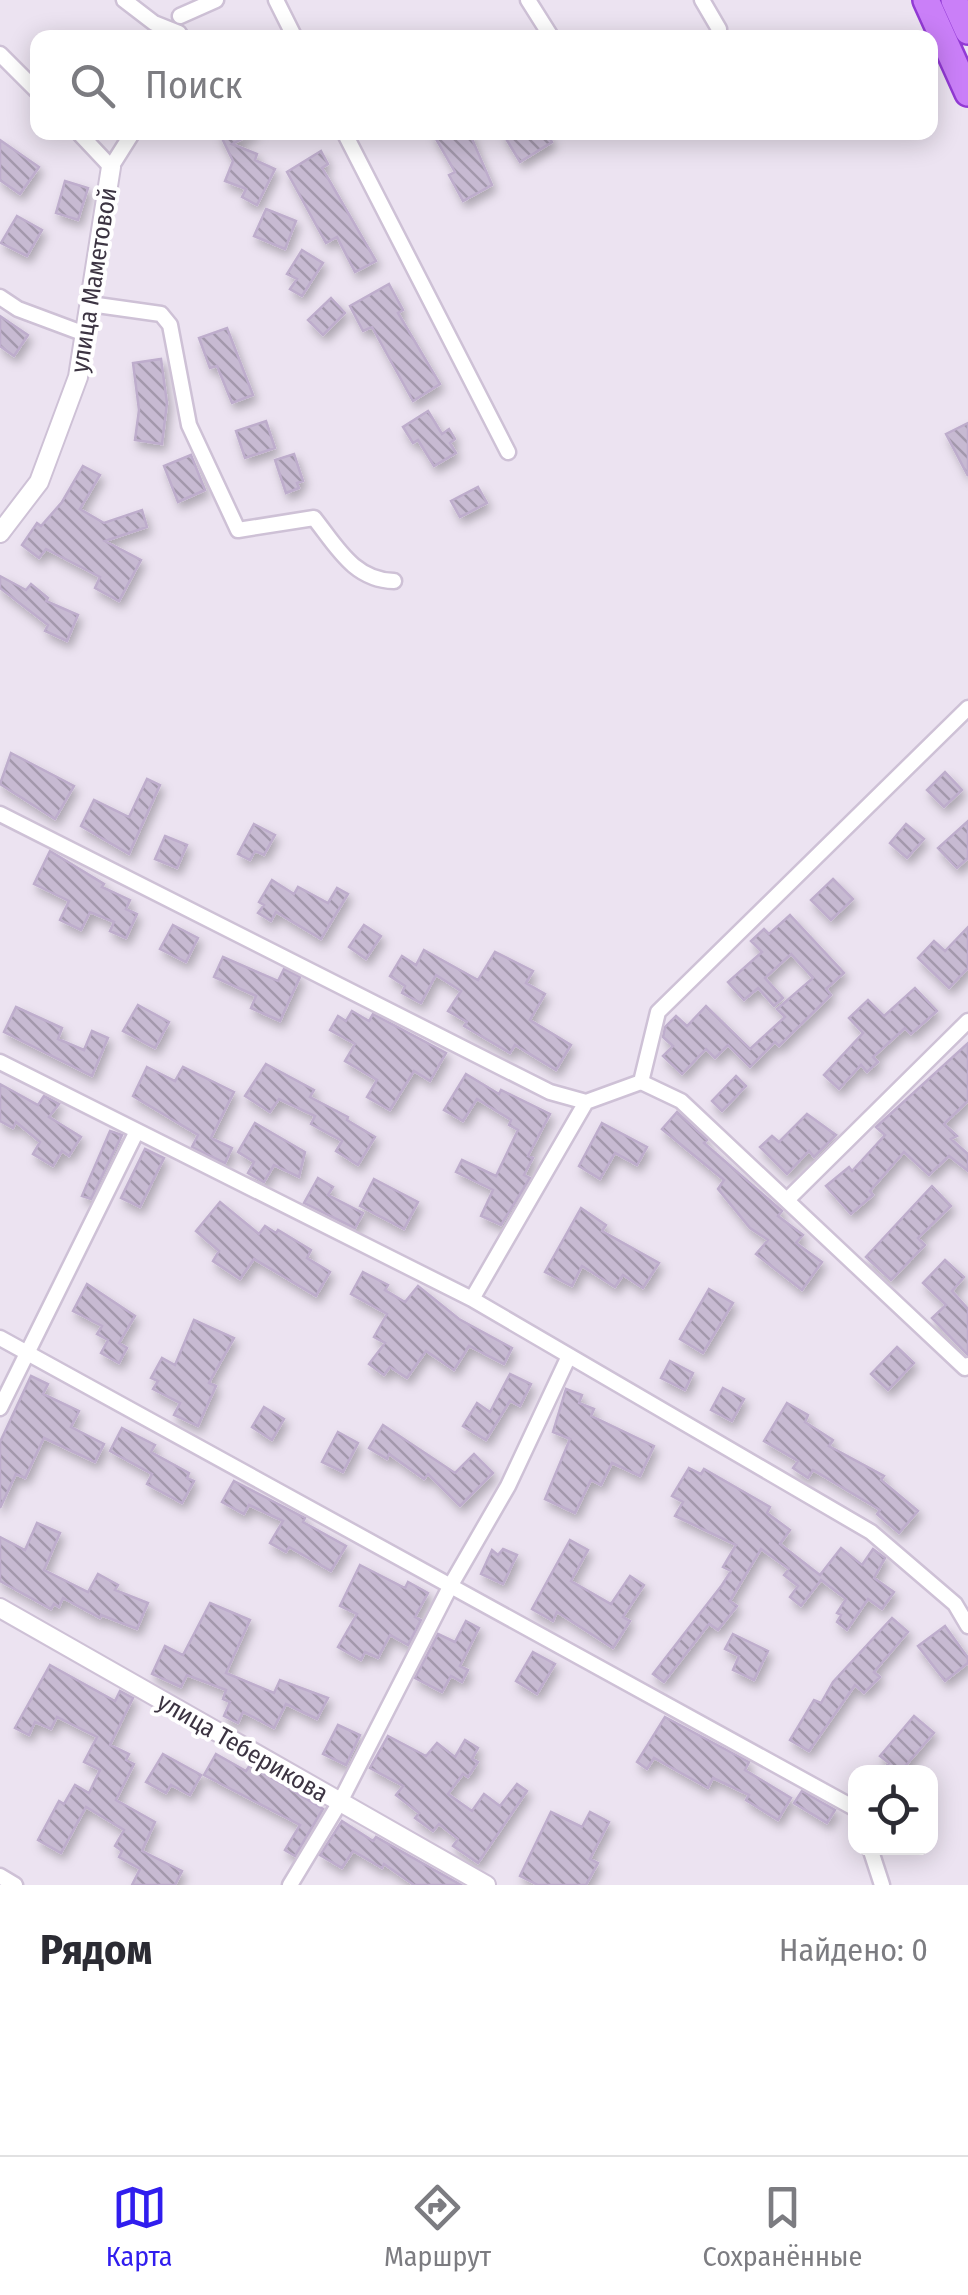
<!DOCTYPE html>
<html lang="ru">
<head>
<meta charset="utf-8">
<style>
	:root { --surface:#fff; --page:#f7f7f7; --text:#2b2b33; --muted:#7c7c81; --line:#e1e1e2; --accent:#301dee }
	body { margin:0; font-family:"Fira Sans Condensed",sans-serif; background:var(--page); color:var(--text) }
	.controls { position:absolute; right:30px; bottom:30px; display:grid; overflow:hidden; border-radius:20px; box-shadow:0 5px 25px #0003 }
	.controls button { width:90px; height:90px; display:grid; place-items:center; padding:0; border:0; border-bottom:2px solid var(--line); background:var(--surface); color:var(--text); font:50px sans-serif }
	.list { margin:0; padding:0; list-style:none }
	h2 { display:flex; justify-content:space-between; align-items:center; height:130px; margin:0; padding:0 40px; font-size:42px }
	h2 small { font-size:32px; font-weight:400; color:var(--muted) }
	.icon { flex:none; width:55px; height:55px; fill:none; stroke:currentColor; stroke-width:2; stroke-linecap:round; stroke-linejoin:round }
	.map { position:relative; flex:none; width:968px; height:1885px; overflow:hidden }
	.search { position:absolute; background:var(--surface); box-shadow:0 5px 25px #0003; left:30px; right:30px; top:30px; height:110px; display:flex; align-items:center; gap:25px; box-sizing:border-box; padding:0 35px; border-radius:20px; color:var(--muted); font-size:38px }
	.sheet { height:270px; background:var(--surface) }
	nav { display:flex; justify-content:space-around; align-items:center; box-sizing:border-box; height:140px; border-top:2px solid var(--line); background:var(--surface); font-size:28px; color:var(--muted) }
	nav a { display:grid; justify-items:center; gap:5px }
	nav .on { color:var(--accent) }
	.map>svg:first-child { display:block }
</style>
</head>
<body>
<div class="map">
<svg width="968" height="1885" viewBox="0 0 968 1885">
	<defs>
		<pattern id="building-back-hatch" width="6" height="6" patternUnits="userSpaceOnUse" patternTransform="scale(2.5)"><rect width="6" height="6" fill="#c7bad2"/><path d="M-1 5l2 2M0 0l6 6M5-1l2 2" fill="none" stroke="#a398ac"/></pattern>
		<filter id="shadow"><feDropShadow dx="3.5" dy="6" stdDeviation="5" flood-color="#0004"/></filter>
	</defs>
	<rect width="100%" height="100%" fill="#ece3f1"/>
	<path fill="url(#building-back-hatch)" stroke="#beadcc" stroke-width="2.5" filter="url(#shadow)" d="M219,132H256L232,144L257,154L255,160L275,169L257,205L242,197L246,189L225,181L233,161Z
		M432,132H469L492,185L463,201L449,175L455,172Z
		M502,132H546L552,142L520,162Z
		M0,140L39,167L20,194L0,180Z
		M321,151L328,164L322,168L376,261L355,272L337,237L326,243L287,172Z
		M65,181L88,188L78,220L56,213Z
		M266,209L296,221L285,249L254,236Z
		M17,216L42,230L27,256L1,243Z
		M302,250L323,263L302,296L290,289L297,279L287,274Z
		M389,284L403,310L398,313L440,384L413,401L372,327L363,331L350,306Z
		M331,298L345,313L323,335L308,320Z
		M0,316L28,335L14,356L0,346Z
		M227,328L253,395L232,403L217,366L210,368L199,338Z
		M161,359L167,403L162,444L135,440L139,410L133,363Z
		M428,411L442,434L449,429L455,439L450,443L456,453L434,466L418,440L413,443L403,427Z
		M266,421L275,448L245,458L236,431Z
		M968,423V476L946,434Z
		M294,454L303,481L297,483L299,488L286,493L275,460Z
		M191,455L205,490L178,502L164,466Z
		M83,466L100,475L80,509L104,523L142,510L147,527L105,541L141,560L119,601L95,588L100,577L46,549L39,558L22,545L37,523L41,526L62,502Z
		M478,487L487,503L460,517L451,501Z
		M0,576L26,590L31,584L48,598L46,601L78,615L67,641L45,631L48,625L0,588Z
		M11,753L74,786L55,819L0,784Z
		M945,772L962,790L944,807L927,790Z
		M147,779L160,785L129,854L81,826L94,800L129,817Z
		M968,821V858L957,868L938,848Z
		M254,824L275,835L264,855L255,851L250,860L238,854Z
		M906,824L924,839L907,858L890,843Z
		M165,836L187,845L177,868L155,859Z
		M50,851L104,884L102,887L130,900L126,909L137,914L126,938L110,931L114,922L90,912L81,930L60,920L69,901L34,884Z
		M833,879L853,899L831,920L811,900Z
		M272,880L294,894L298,887L328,903L337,888L348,894L321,939L276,912L271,921L258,913L264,905L259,902Z
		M790,915L844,973L826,989L831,995L779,1046L775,1042L750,1067L728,1045L715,1058L706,1049L682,1074L663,1056L673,1046L663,1037L665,1027L676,1016L687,1026L706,1006L750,1049L785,1017L777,1009L813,978L791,954L765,978L783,998L774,1006L758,988L744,1000L728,982L762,952L751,941L764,929L769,934Z
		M173,925L198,938L186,962L160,949Z
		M364,925L381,936L366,959L349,947Z
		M968,927V968L949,988L918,958L934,941L945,951Z
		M424,950L478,980L495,952L533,971L526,983L545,994L530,1020L571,1045L556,1070L515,1045L510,1053L464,1026L467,1022L448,1011L461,991L436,975L421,1003L402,993L405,986L390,976L402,956L416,965Z
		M223,957L278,981L284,969L300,977L280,1021L251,1008L256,996L214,977Z
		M915,988L937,1011L911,1034L905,1028L873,1057L878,1062L867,1072L861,1065L839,1089L824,1075L863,1033L849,1018L868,1000L884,1016Z
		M138,1005L169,1022L155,1048L123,1031Z
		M16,1007L62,1028L58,1039L84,1050L92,1031L108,1038L92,1076L4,1032Z
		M352,1011L369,1021L373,1014L446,1053L430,1081L414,1071L390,1110L367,1097L377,1080L345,1061L355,1044L330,1030L338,1016L346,1021Z
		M968,1043V1101L944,1124L957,1136L951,1139L968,1154V1171L949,1156L929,1175L904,1152L870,1191L873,1195L851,1214L826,1186L849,1167L852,1171L885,1135L876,1127Z
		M266,1064L314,1090L310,1097L348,1117L347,1120L375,1137L358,1165L336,1151L342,1141L311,1124L315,1116L279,1099L270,1112L245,1096Z
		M147,1067L175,1081L183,1067L234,1092L211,1138L232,1148L225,1163L192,1147L198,1135L133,1096Z
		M466,1074L499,1094L501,1090L550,1114L528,1156L533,1158L524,1175L530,1178L501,1225L481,1216L493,1190L456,1172L462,1160L496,1176L518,1130L509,1125L511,1120L477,1099L463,1121L444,1110Z
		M736,1076L746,1086L722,1111L712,1101Z
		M0,1084L38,1105L44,1096L59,1104L49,1117L81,1137L69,1156L62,1151L53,1166L33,1154L40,1142L16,1122L13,1128L0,1121Z
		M677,1112L707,1140L704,1143L782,1211L778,1216L803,1235L796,1243L822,1262L802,1290L756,1254L768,1240L750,1228L718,1189L724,1180L662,1129Z
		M807,1114L836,1135L814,1157L809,1151L787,1174L760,1147L772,1136L779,1142Z
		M255,1123L305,1152L299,1177L274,1165L264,1182L248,1173L254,1162L238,1152Z
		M602,1123L647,1147L637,1165L615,1153L600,1179L579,1166Z
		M110,1131L122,1135L91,1199L82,1196Z
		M145,1149L164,1158L140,1207L121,1198Z
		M318,1178L333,1187L328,1195L363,1213L355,1228L304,1203Z
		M374,1179L418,1202L404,1229L360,1206Z
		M932,1186L951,1206L918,1238L925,1245L891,1280L866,1257Z
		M220,1202L259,1234L265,1226L276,1233L278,1230L311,1250L307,1258L330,1272L316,1296L254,1259L240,1279L213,1261L219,1251L196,1231Z
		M581,1208L606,1225L602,1231L659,1263L643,1288L623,1275L615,1287L582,1266L572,1286L545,1272Z
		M945,1260L964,1277L952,1291L968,1309V1355L932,1318L946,1305L923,1283Z
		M363,1272L388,1285L385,1290L405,1302L418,1286L459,1319L512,1348L504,1364L469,1346L454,1370L426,1351L407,1378L390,1367L384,1375L369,1364L385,1343L374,1337L387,1314L351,1294Z
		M87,1284L135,1316L119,1343L127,1348L119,1363L101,1353L108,1340L97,1334L102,1326L73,1311Z
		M709,1289L733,1303L703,1353L680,1339Z
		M194,1320L234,1338L209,1383L216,1386L198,1426L174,1415L180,1403L153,1389L158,1381L151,1378L162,1358L175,1365Z
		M897,1347L914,1363L888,1390L871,1374Z
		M670,1361L693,1373L685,1390L661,1378Z
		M510,1374L531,1384L520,1406L510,1401L486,1440L463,1426L477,1403L490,1412Z
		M31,1376L48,1384L43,1394L79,1411L71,1427L104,1444L95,1462L44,1438L25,1478L16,1474L0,1508V1442Z
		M723,1388L744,1399L732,1421L711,1410Z
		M566,1389L582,1395L579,1403L594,1409L591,1416L654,1446L640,1476L612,1463L601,1485L591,1480L575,1513L545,1499L570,1439L553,1432Z
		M787,1403L808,1415L805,1422L833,1440L829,1446L884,1476L881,1480L918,1511L899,1533L877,1514L880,1510L813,1470L808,1478L793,1468L798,1461L764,1441Z
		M264,1407L284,1419L272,1440L252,1427Z
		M383,1425L455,1473L474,1454L493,1473L460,1506L428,1474L424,1479L389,1454L387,1459L369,1448Z
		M122,1428L155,1445L151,1452L189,1473L187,1478L194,1481L182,1503L147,1484L152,1474L110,1451Z
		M338,1432L358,1443L343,1472L322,1462Z
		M689,1468L701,1474L704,1469L770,1507L767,1513L790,1530L780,1544L820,1575L841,1548L862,1565L873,1549L885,1558L874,1578L894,1592L882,1609L868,1599L847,1630L837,1622L841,1615L837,1613L846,1599L821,1580L801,1606L790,1597L798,1586L784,1575L789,1569L761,1549L730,1601L737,1606L718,1630L709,1624L664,1682L653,1674L722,1585L731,1571L723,1567L736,1545L675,1516L683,1502L672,1496Z
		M234,1481L305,1518L303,1522L346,1546L331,1571L289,1547L286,1552L270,1543L283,1521L249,1505L244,1514L222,1502Z
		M37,1523L60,1533L44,1570L88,1592L98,1574L118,1585L115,1590L148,1603L137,1629L101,1615L100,1618L63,1598L59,1607L54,1604L51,1609L0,1581V1537L25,1550Z
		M570,1540L588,1550L571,1581L611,1604L630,1576L644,1585L623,1617L630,1621L613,1648L557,1612L553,1621L532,1609Z
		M503,1549L517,1555L503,1584L481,1574L492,1550L498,1555Z
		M360,1565L405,1588L408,1582L428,1593L415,1617L421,1620L408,1645L390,1635L378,1658L365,1652L361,1660L338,1647L357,1614L340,1606Z
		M210,1603L250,1620L226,1673L274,1693L280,1680L328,1698L317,1719L286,1704L274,1728L243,1712L238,1723L224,1716L230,1702L223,1699L226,1690L187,1675L181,1687L152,1674L165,1646L183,1655Z
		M892,1618L908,1632L874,1672L880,1677L864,1693L855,1685L809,1751L790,1740L814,1700L821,1703L833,1682Z
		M466,1621L479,1628L460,1666L468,1670L462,1682L451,1676L442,1692L415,1678L438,1634L455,1642Z
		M945,1626L968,1658V1663L945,1681L918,1646Z
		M733,1634L768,1651L754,1680L733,1670L739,1656L725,1649Z
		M533,1652L555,1664L537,1694L516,1681Z
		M50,1665L115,1701L120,1691L133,1698L110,1745L129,1754L126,1760L134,1764L116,1800L155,1822L142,1851L182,1871L175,1885H132L140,1869L119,1857L122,1851L115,1846L124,1830L86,1807L61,1853L38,1840L59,1801L64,1804L75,1785L89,1793L100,1770L84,1762L97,1737L57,1717L51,1729L35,1722L29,1735L15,1728Z
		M914,1716L934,1733L900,1772H881L889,1763L880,1756Z
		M665,1717L749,1762L745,1770L791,1798L778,1820L746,1800L749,1795L713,1778L708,1788L654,1758L647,1769L637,1762Z
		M338,1725L360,1735L346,1765L323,1754Z
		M388,1736L426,1756L437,1743L455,1757L465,1740L478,1748L472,1759L478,1762L468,1777L463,1774L448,1794L472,1811L484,1794L500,1806L517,1784L527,1791L478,1863L453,1846L458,1839L439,1824L433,1831L415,1818L419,1813L396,1795L403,1786L370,1768Z
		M163,1754L201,1775L190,1795L171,1785L166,1793L146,1782Z
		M216,1754L246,1771L250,1765L323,1809L295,1856L285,1850L300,1825L204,1775Z
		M802,1791L835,1810L827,1823L794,1803Z
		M551,1812L582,1827L590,1812L609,1822L590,1859L598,1863L586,1885H538L520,1876Z
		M342,1821L373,1841L376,1837L461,1885H414L384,1864L382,1868L353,1851L342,1868L320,1855Z"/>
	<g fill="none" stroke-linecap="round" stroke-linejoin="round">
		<g stroke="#cec1d6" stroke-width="19">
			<path id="minor" d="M124,0L154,23L179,33
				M276,0L295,38
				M528,0L552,38
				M702,0L719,29
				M180,16L216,0
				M0,54L38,92
				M78,132L111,167L133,132
				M344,132L508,452
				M0,297L18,309L85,334
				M90,304L161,314L170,325L189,425L238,530L314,518C337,547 354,580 394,581
				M0,814L550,1092L586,1102L641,1082L681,1101L965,1368L968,1365
				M0,1062L472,1299L871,1532L955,1604L968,1626
				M641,1082L658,1012L968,708
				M787,1200L968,1021
				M472,1299L586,1102
				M0,1338L856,1809
				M0,1408L136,1133
				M870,1848L882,1885
				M0,1876L15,1885
				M290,1885L340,1802L452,1583L508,1486L569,1356"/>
		</g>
		<g stroke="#cec1d6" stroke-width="22">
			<path id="tertiary" d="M0,533L39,482L78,377L111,167
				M0,1608L486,1885"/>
		</g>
		<g stroke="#923ad4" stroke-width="30">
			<path id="trunk" d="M926,0L968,93
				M954,0L968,31"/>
		</g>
		<use href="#minor" stroke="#fff" stroke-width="14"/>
		<use href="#tertiary" stroke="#fff" stroke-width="18"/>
		<use href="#trunk" stroke="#ca7ff8" stroke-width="25"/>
	</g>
	<g text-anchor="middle" stroke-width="8" stroke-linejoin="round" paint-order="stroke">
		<g font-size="25" fill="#3c3442" stroke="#fff">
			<text transform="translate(93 280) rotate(-81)" y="9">улица Маметовой</text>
			<text transform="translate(243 1747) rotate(30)" y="9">улица Теберикова</text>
		</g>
	</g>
</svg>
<div class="controls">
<button><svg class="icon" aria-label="locate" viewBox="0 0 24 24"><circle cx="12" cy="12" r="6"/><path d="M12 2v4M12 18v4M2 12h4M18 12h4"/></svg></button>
</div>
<div class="search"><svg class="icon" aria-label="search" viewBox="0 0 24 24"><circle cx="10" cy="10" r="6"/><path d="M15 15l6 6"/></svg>Поиск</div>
</div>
<section class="sheet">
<h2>Рядом<small>Найдено: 0</small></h2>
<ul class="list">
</ul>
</section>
<nav>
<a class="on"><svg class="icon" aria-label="map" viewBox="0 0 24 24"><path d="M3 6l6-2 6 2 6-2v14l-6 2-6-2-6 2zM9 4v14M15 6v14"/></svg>Карта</a>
<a><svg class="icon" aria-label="directions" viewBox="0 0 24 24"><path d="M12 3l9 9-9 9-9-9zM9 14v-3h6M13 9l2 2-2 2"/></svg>Маршрут</a>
<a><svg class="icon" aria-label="saved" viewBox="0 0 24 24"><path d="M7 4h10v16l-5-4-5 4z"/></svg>Сохранённые</a>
</nav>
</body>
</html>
